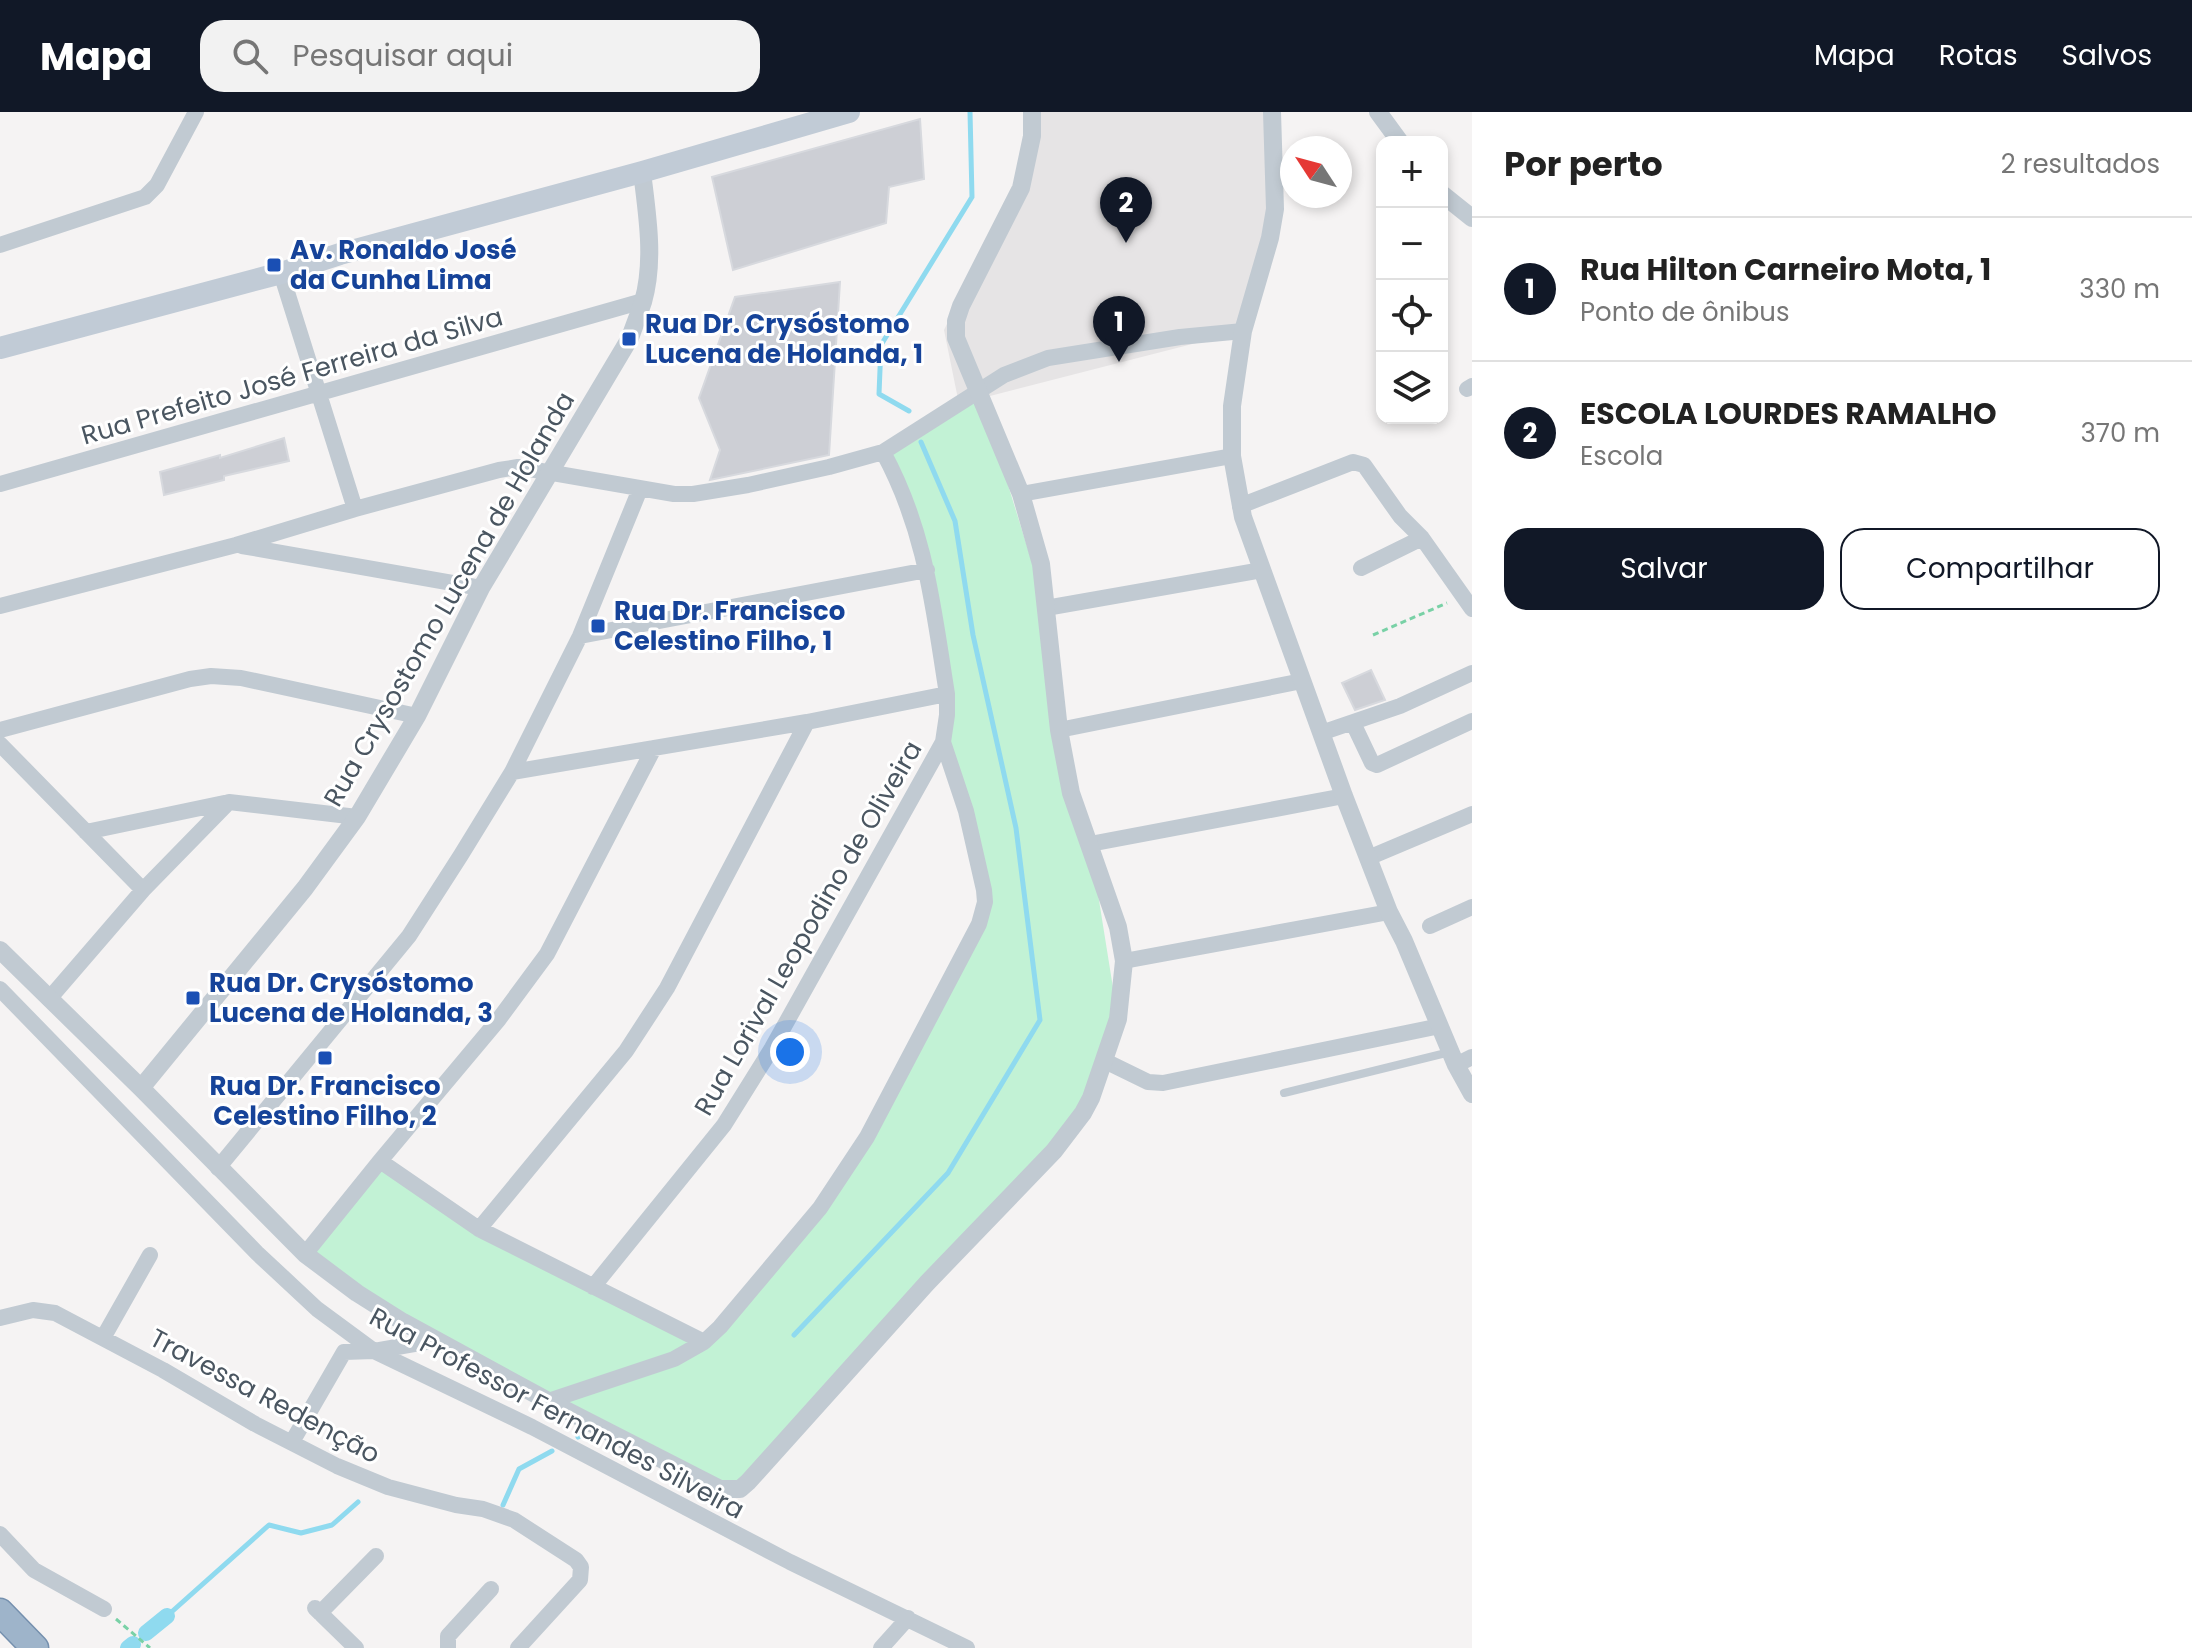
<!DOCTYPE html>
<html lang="pt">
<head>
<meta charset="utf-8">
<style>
	:root { --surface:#fff; --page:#f2f2f2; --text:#222; --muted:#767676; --line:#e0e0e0; --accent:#111827 }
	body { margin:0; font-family:Poppins,sans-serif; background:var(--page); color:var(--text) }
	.controls { position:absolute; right:24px; top:24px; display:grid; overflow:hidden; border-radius:16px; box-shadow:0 4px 12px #0003 }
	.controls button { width:72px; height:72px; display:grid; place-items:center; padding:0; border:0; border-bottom:2px solid var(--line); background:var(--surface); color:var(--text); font:40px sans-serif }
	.compass { position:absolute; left:1280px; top:24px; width:72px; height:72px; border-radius:50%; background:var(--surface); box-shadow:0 4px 12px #0003; rotate:306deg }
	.you { position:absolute; left:790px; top:940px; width:28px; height:28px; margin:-20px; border:6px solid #fff; border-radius:50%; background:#1a73e8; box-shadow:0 0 0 12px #1a73e833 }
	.badge { display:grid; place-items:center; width:52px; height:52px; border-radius:50%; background:var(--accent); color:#fff; font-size:26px; font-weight:700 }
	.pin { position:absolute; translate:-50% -66px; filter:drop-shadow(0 2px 4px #0008) }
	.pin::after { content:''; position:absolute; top:42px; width:28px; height:24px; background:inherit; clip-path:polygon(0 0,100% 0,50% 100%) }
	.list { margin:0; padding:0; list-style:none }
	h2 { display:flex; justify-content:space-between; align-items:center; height:104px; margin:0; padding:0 32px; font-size:34px }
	h2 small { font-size:26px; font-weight:400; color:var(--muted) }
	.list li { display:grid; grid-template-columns:52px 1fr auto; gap:24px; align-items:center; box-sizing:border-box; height:144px; padding:0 32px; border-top:2px solid var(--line) }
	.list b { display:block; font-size:30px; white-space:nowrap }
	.list p { margin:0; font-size:26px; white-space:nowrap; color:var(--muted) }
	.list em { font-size:26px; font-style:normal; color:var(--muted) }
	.actions { display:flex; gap:16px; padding:24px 32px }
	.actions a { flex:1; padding:18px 0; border:2px solid var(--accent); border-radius:24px; text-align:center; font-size:28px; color:var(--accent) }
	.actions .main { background:var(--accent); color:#fff }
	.icon { flex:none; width:44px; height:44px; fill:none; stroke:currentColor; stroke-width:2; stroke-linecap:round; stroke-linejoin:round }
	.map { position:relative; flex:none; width:1472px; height:1536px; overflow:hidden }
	header { display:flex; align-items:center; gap:48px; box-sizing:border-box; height:112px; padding:0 40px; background:var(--accent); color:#fff }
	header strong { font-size:38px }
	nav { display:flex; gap:44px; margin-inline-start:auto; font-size:28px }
	.search { width:560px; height:72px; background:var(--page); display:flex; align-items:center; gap:20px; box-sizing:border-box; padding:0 28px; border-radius:24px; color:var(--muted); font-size:30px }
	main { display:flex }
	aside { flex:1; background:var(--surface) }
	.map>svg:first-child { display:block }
</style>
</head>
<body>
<header>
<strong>Mapa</strong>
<div class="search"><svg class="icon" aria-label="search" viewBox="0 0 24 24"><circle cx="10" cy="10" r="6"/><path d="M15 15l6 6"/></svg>Pesquisar aqui</div>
<nav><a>Mapa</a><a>Rotas</a><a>Salvos</a></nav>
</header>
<main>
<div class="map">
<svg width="1472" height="1536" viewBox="0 0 1472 1536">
	<rect width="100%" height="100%" fill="#f5f3f3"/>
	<path fill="#e6e4e5" d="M1028,0H1274L1275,69L1243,219L959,292L944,218L1027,49Z"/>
	<path fill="#c2f2d5" d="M979,279L1046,496L1059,618L1090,732L1118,907L1064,1027L729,1378L548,1289L305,1143L380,1049L479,1117L701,1228L820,1096L979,812L984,778L943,630L947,582L927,458L883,340Z"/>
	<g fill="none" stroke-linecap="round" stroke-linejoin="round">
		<path stroke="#8fdaef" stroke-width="5" d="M909,299L879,282L881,233L972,85L970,0
			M794,1223L948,1061L1040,908L1016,716L973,523L955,409L921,330
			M578,1325L583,1322
			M503,1393L519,1357L552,1339
			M167,1504L269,1413L301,1421L332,1413L358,1390"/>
		<path stroke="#8fdaef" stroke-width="16" d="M146,1521L167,1504
			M128,1536L133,1532"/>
	</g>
	<path fill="#cdcfd5" stroke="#d7d9de" stroke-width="2" d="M920,7L924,67L889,75L886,111L733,158L712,65Z
		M840,170L829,343L710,368L720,338L699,286L735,185Z
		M284,326L289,349L224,364V368L164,383L160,360L220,343V346Z
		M1371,558L1385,588L1355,598L1342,571Z"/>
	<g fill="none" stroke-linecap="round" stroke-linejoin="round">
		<g stroke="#7590ae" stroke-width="29">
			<path id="trunk" d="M0,1500L35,1536"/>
		</g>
		<path stroke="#79d1a6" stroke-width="3" stroke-dasharray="6 4" stroke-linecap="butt" d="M1373,523L1447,491
			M116,1507L150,1536"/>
		<path stroke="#c1cad2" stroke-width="8" d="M1284,981L1450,940"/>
		<path stroke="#c1cad2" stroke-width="16" d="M0,133L145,85L157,73L196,0
			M281,161L355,397
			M1467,277L1472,274
			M0,372L643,189
			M1021,382L1232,344
			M1240,394L1353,350L1364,353L1400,404L1422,426L1472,497
			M242,434L481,476
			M1361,456L1422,426
			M0,494L236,433L355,397L499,358L518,355L674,382H693L748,373L829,355L883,340L1004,263L1048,246L1180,225L1243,219
			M1046,496L1262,458
			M580,524L927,458
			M1353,611L1372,651L1377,653L1472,609
			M0,618L190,567L211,564L241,566L417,604
			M1059,618L1302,569
			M1321,621L1400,594L1472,561
			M0,632L143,778
			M512,660L807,610L947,582
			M86,720L229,690L357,705
			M1090,732L1344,684
			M1368,746L1472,702
			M1430,814L1472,795
			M1124,849L1389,800
			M0,877L257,1141L317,1197L374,1239L532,1315L790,1450L967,1536
			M49,887L143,778L229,690
			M1105,949L1148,970L1163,971L1440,914
			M1456,953L1472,945
			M380,1049L479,1117L704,1230
			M218,1056L409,824L461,743L512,660L580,524L640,377
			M479,1117L626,939L667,876L807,610
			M305,1142L380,1049L499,907L547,842L654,636
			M593,1175L724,1013L772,936L943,630
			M0,1206L33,1198L55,1201L163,1258L255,1312L337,1354L388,1375L456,1393L483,1397L514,1408L576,1448L581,1455L580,1468L518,1536
			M103,1226L150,1143
			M548,1289L674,1247L704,1230L720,1215L820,1096L867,1025L979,812L985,790L984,778L966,699L943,630L947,603V582C933,495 926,419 883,340
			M292,1330L344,1240L374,1239L437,1228
			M0,1422L34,1458L104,1497
			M315,1496L356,1536
			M320,1501L376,1444
			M448,1536V1524L491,1477
			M881,1536L908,1506"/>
		<path stroke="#c1cad2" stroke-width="18" d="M1272,0L1275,97L1270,126L1243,219L1232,294V344L1243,405L1344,684L1389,800L1404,829L1456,953L1472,982
			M1378,0L1400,30
			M1442,82L1472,106
			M0,838L141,976L305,1142L357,1181L403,1210L548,1289L720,1377H740L748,1370L927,1171L1054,1039L1083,1001L1091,986L1118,907L1124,849L1118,815L1071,681L1059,618L1041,452L1021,382L956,226V209L961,194L1021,76L1032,24V0
			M141,976L305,776L357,705L417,604L481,476L630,226C634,214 639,202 643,190C655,148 647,102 642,60"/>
		<path stroke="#c1cbd6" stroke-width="22" d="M0,236L281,161L340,142L642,60L849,0"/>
		<use href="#trunk" stroke="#9eb4ca" stroke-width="26"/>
	</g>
	<g fill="#1a4fb4" stroke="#fff" stroke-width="3">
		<rect x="266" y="145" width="16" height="16" rx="4"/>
		<rect x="621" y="219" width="16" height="16" rx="4"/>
		<rect x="590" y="506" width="16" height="16" rx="4"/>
		<rect x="185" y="878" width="16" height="16" rx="4"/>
		<rect x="317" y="938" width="16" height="16" rx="4"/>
	</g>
	<g text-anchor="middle" stroke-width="6" stroke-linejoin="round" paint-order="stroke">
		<g font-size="26" font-weight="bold" fill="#164399" stroke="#fff" text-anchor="start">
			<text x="290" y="147">Av. Ronaldo José<tspan x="290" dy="30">da Cunha Lima</tspan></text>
			<text x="645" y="221">Rua Dr. Crysóstomo<tspan x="645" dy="30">Lucena de Holanda, 1</tspan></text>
			<text x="614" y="508">Rua Dr. Francisco<tspan x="614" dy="30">Celestino Filho, 1</tspan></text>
			<text x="209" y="880">Rua Dr. Crysóstomo<tspan x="209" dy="30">Lucena de Holanda, 3</tspan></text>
			<text x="325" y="983" text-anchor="middle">Rua Dr. Francisco<tspan x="325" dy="30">Celestino Filho, 2</tspan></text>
		</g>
		<g font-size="26" fill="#4a5661" stroke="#fff">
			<text transform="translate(292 264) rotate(-16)" y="9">Rua Prefeito José Ferreira da Silva</text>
			<text transform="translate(449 487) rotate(-60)" y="9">Rua Crysostomo Lucena de Holanda</text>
			<text transform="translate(808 816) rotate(-60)" y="9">Rua Lorival Leopodino de Oliveira</text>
			<text transform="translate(265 1284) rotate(28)" y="9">Travessa Redenção</text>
			<text transform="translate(557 1301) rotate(28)" y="9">Rua Professor Fernandes Silveira</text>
		</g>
	</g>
</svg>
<div class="controls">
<button>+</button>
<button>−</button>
<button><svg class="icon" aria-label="locate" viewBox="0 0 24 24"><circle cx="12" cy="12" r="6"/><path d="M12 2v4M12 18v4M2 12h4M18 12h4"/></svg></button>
<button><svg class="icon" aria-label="layers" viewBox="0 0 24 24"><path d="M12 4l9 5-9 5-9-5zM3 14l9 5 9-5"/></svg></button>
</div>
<svg class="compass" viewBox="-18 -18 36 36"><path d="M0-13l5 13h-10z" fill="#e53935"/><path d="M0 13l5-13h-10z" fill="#767676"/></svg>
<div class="you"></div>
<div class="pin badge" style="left:1119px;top:250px">1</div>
<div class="pin badge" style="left:1126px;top:131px">2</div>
</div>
<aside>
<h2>Por perto<small>2 resultados</small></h2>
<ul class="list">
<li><span class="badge">1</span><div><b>Rua Hilton Carneiro Mota, 1</b><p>Ponto de ônibus</p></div><em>330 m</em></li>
<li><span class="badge">2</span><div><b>ESCOLA LOURDES RAMALHO</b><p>Escola</p></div><em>370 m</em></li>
</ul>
<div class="actions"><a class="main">Salvar</a><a>Compartilhar</a></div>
</aside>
</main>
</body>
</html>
